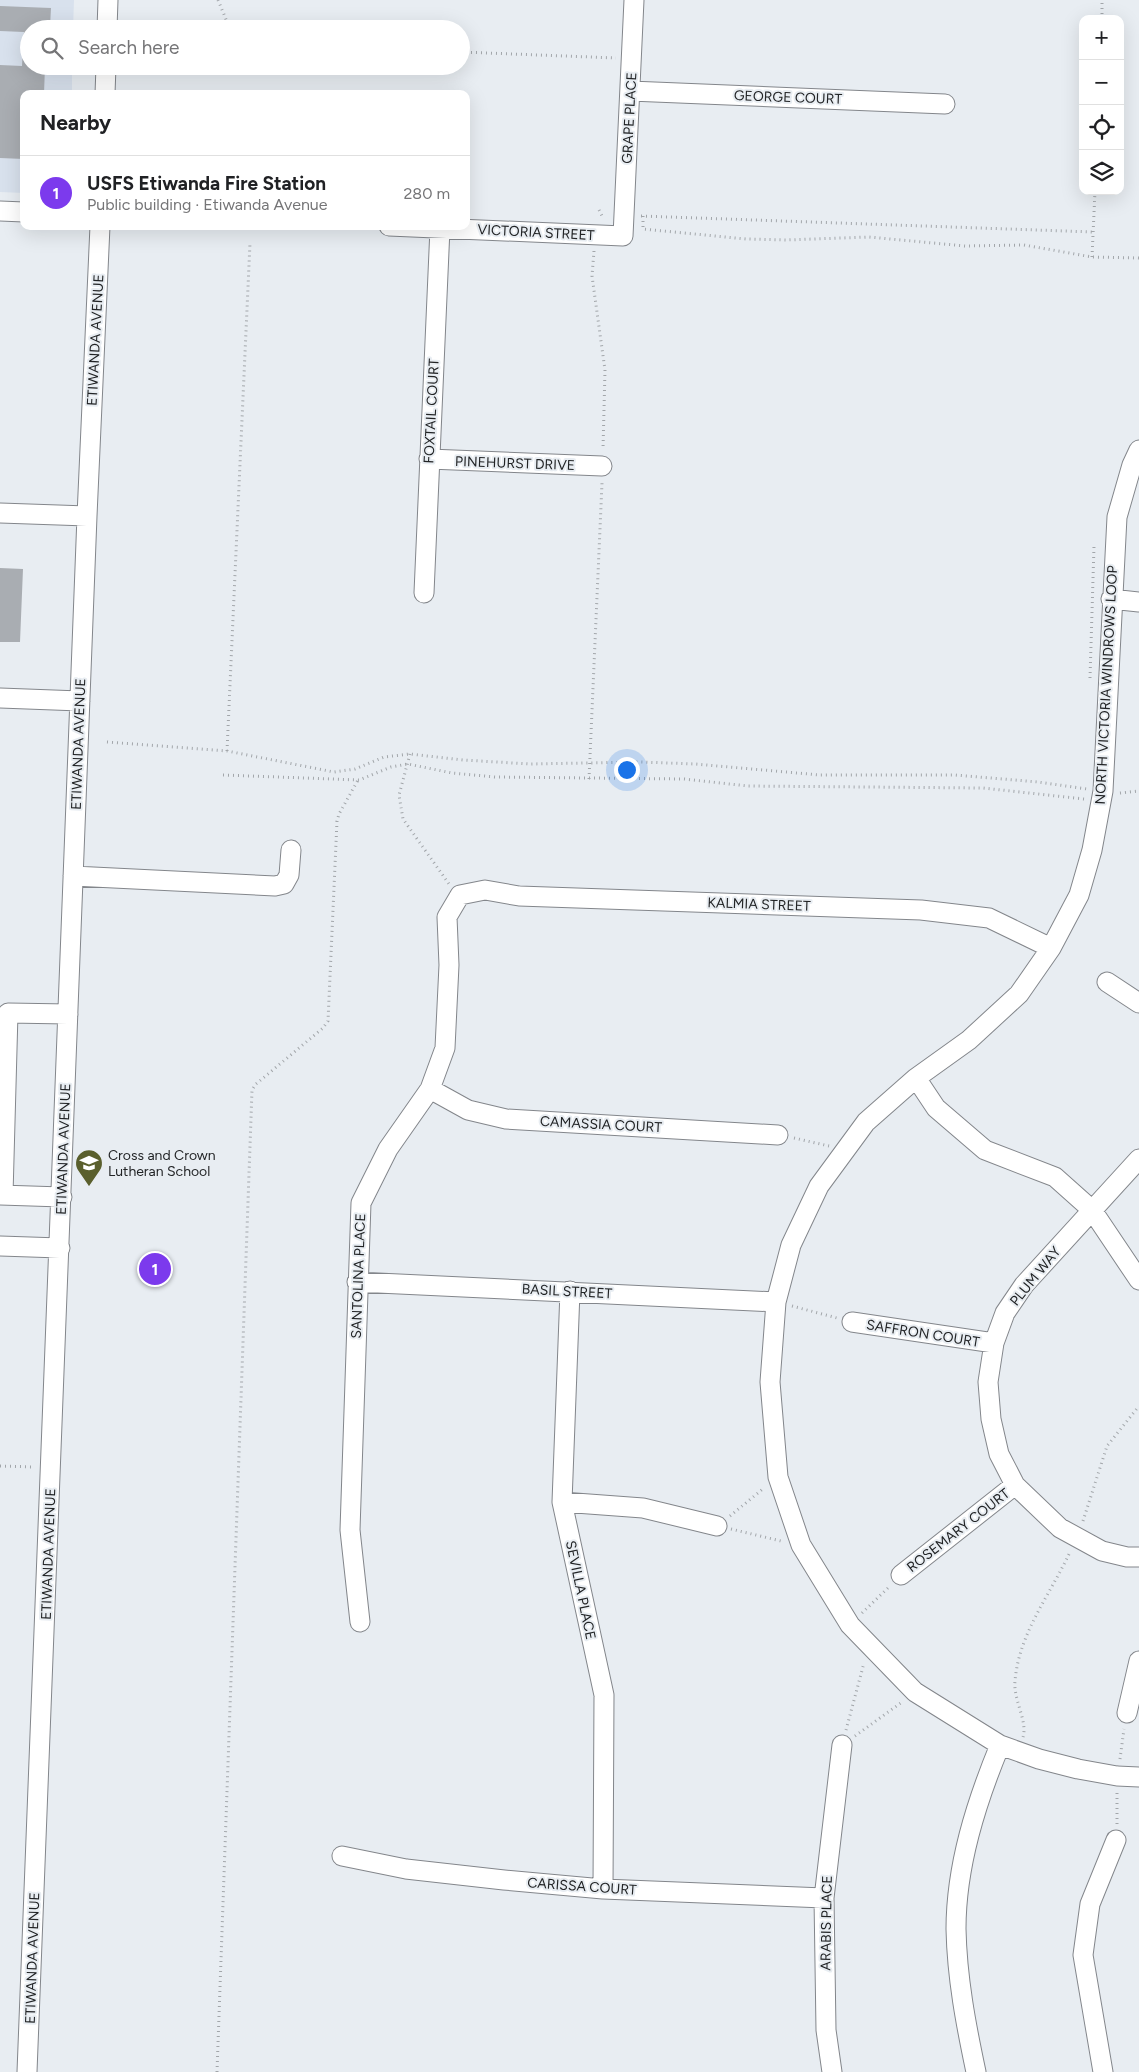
<!DOCTYPE html>
<html lang="en">
<head>
<meta charset="utf-8">
<style>
	:root { --surface:#fff; --page:#f6f6f6; --text:#202124; --muted:#757577; --line:#e0e0e0; --accent:#7c3aed }
	body { margin:0; font-family:Figtree,sans-serif; background:var(--page); color:var(--text) }
	.controls { position:absolute; right:15px; top:15px; display:grid; overflow:hidden; border-radius:10px; box-shadow:0 5px 20px #0002 }
	.controls button { width:45px; height:45px; display:grid; place-items:center; padding:0; border:0; border-bottom:1px solid var(--line); background:var(--surface); color:var(--text); font:25px sans-serif }
	.you { position:absolute; left:626px; top:769px; width:18px; height:18px; margin:-12px; border:4px solid #fff; border-radius:50%; background:#1a73e8; box-shadow:0 0 0 8px #1a73e833 }
	.badge { display:grid; place-items:center; width:32px; height:32px; border-radius:50%; background:var(--accent); color:#fff; font-size:16px; font-weight:700 }
	.pin { position:absolute; translate:-50% -50%; border:2px solid #fff; box-shadow:0 1px 5px #0006 }
	.list { margin:0; padding:0; list-style:none }
	h2 { display:flex; justify-content:space-between; align-items:center; height:65px; margin:0; padding:0 20px; font-size:21px }
	h2 small { font-size:16px; font-weight:400; color:var(--muted) }
	.list li { display:grid; grid-template-columns:32px 1fr auto; gap:15px; align-items:center; box-sizing:border-box; height:75px; padding:0 20px; border-top:1px solid var(--line) }
	.list b { display:block; font-size:19px; white-space:nowrap }
	.list p { margin:0; font-size:16px; white-space:nowrap; color:var(--muted) }
	.list em { font-size:16px; font-style:normal; color:var(--muted) }
	.icon { flex:none; width:28px; height:28px; fill:none; stroke:currentColor; stroke-width:2; stroke-linecap:round; stroke-linejoin:round }
	.map { position:relative; flex:none; width:1139px; height:2072px; overflow:hidden }
	.search { position:absolute; background:var(--surface); box-shadow:0 5px 20px #0002; left:20px; top:20px; width:450px; height:55px; display:flex; align-items:center; gap:12px; box-sizing:border-box; padding:0 18px; border-radius:28px; color:var(--muted); font-size:19px }
	.panel { position:absolute; background:var(--surface); box-shadow:0 5px 20px #0002; left:20px; top:90px; width:450px; height:140px; border-radius:10px }
	.map>svg:first-child { display:block }
</style>
</head>
<body>
<div class="map">
<svg width="1139" height="2072" viewBox="0 0 1139 2072">
	<rect width="100%" height="100%" fill="#e8edf2"/>
	<path fill="#d8e1ed" d="M0,0H74L73,29H29V66H72V94H24V193L0,192Z"/>
	<path fill="#a9adb2" d="M0,6L51,8L50,27H47L46,29H29V66H45L44,94H24V159L0,158V65L22,66L24,32L0,31Z
		M0,568L23,569L20,642H0Z"/>
	<g fill="none" stroke-linecap="round" stroke-linejoin="round">
		<g stroke="#83868b" stroke-width="21">
			<path id="minor" d="M107,29L108,0
				M630,91L945,104
				M105,94L106,66
				M0,211L24,212
				M389,226L623,236L634,0
				M1139,450L1132,465L1117,517L1103,791L1092,850L1079,895L1051,948L1019,994L969,1040L916,1078L866,1122L819,1186L791,1245L776,1302L770,1382L778,1477L801,1545L850,1625L915,1692L1000,1745L1039,1759L1078,1769L1117,1776L1139,1777
				M429,459L602,466
				M0,513L87,516
				M424,593L440,228
				M1111,599L1139,602
				M0,698L80,701
				M73,876L275,886L284,884L289,875L291,850
				M1107,982L1139,1003
				M916,1078L936,1108L985,1150L1055,1177L1092,1210L1139,1280
				M430,1089L468,1110L506,1119L778,1135
				M1139,1159L1024,1285L1005,1313L994,1343L988,1382L991,1419L999,1454L1015,1485L1060,1528L1102,1551L1127,1557H1139
				M0,1195L62,1197
				M3,1195L8,1013L68,1014
				M0,1246L60,1248
				M357,1282L776,1302
				M570,1291L562,1502L604,1695L603,1889
				M852,1322L994,1343
				M562,1502L643,1508L717,1526
				M901,1575L1015,1485
				M360,1622L350,1530L361,1203L388,1149L430,1089L445,1048L449,965L447,917L460,895L485,890L519,896L921,910L989,918L1051,948
				M1127,1713L1139,1661
				M342,1856L406,1869L504,1880L603,1889L824,1898
				M27,2072L87,516L100,226
				M832,2072L826,2030L824,1898L842,1745
				M976,2072C966,2025 957,1978 956,1929C956,1866 976,1803 1000,1745
				M1103,2072L1083,1955L1090,1904L1116,1840"/>
		</g>
		<path stroke="#a2a6aa" stroke-width="3" stroke-dasharray="1 4" stroke-linecap="butt" d="M218,0L230,29
			M1102,19V0
			M461,52L616,58
			M599,210L602,216H605
			M641,216L1093,232
			M643,216V229L746,239L786,240L869,237L965,246L1024,245L1092,257L1139,258
			M594,251L592,276L605,370L603,449
			M1092,257L1095,191
			M1090,678L1094,546
			M107,742L227,751L334,772L355,769L384,757L410,754L463,760L530,764L641,762L695,764L820,775H955L1038,782L1087,789
			M227,751L250,243
			M410,754L399,795L403,819L449,884
			M223,775L359,780L391,767L408,764L452,773L495,777L684,779L748,786L983,788L1084,799
			M589,779L602,483
			M1120,793L1139,791
			M794,1138L829,1146
			M792,1306L837,1318
			M0,1466L34,1467
			M730,1516L764,1488
			M1083,1521L1107,1446L1139,1406
			M731,1529L781,1541
			M862,1613L890,1586
			M846,1730L864,1663
			M855,1736L902,1702
			M1023,1737C1028,1722 1013,1699 1015,1681C1019,1633 1050,1595 1070,1552
			M1120,1759L1124,1729
			M1117,1824V1793
			M217,2072L252,1090L256,1084L323,1028L328,1021L337,821L339,814L358,780"/>
		<use href="#minor" stroke="#fff" stroke-width="19"/>
	</g>
	<defs>
		<g id="school-pin" transform="scale(1.4375)"><path d="M0 17L-7.5 6A9.5 9.5 0 1 1 7.5 6Z" fill="#5a5f2d" stroke="#e8edf2"/><path d="M0-5L7-2L0 1L-7-2ZM-4 1L0 2.5L4 1V4Q0 6-4 4Z" fill="#fff"/></g>
	</defs>
	<g fill-rule="evenodd">
		<use href="#school-pin" x="89" y="1163"/>
	</g>
	<g text-anchor="middle" stroke-width="4" stroke-linejoin="round" paint-order="stroke">
		<g font-size="14" fill="#222426" stroke="#e8edf2">
			<text transform="translate(788 97) rotate(2)" y="5">GEORGE COURT</text>
			<text transform="translate(629 118) rotate(-87)" y="5">GRAPE PLACE</text>
			<text transform="translate(536 232) rotate(3)" y="5">VICTORIA STREET</text>
			<text transform="translate(95 340) rotate(-87)" y="5">ETIWANDA AVENUE</text>
			<text transform="translate(431 411) rotate(-87)" y="5">FOXTAIL COURT</text>
			<text transform="translate(515 463) rotate(2)" y="5">PINEHURST DRIVE</text>
			<text transform="translate(1106 685) rotate(-87)" y="5">NORTH VICTORIA WINDROWS LOOP</text>
			<text transform="translate(78 744) rotate(-88)" y="5">ETIWANDA AVENUE</text>
			<text transform="translate(759 904) rotate(2)" y="5">KALMIA STREET</text>
			<text transform="translate(601 1124) rotate(3)" y="5">CAMASSIA COURT</text>
			<text transform="translate(63 1149) rotate(-88)" y="5">ETIWANDA AVENUE</text>
			<text transform="translate(358 1276) rotate(-88)" y="5">SANTOLINA PLACE</text>
			<text transform="translate(1035 1276) rotate(-51)" y="5">PLUM WAY</text>
			<text transform="translate(567 1291) rotate(3)" y="5">BASIL STREET</text>
			<text transform="translate(923 1333) rotate(9)" y="5">SAFFRON COURT</text>
			<text transform="translate(958 1530) rotate(-38)" y="5">ROSEMARY COURT</text>
			<text transform="translate(48 1554) rotate(-88)" y="5">ETIWANDA AVENUE</text>
			<text transform="translate(581 1590) rotate(78)" y="5">SEVILLA PLACE</text>
			<text transform="translate(582 1886) rotate(4)" y="5">CARISSA COURT</text>
			<text transform="translate(826 1923) rotate(-89)" y="5">ARABIS PLACE</text>
			<text transform="translate(32 1958) rotate(-88)" y="5">ETIWANDA AVENUE</text>
		</g>
		<g font-size="14" fill="#222426" stroke="#e8edf2" text-anchor="start">
			<text x="108" y="1160">Cross and Crown<tspan x="108" dy="16">Lutheran School</tspan></text>
		</g>
	</g>
</svg>
<div class="controls">
<button>+</button>
<button>−</button>
<button><svg class="icon" aria-label="locate" viewBox="0 0 24 24"><circle cx="12" cy="12" r="6"/><path d="M12 2v4M12 18v4M2 12h4M18 12h4"/></svg></button>
<button><svg class="icon" aria-label="layers" viewBox="0 0 24 24"><path d="M12 4l9 5-9 5-9-5zM3 14l9 5 9-5"/></svg></button>
</div>
<div class="you"></div>
<div class="pin badge" style="left:155px;top:1269px">1</div>
<div class="search"><svg class="icon" aria-label="search" viewBox="0 0 24 24"><circle cx="10" cy="10" r="6"/><path d="M15 15l6 6"/></svg>Search here</div>
<section class="panel">
<h2>Nearby<small></small></h2>
<ul class="list">
<li><span class="badge">1</span><div><b>USFS Etiwanda Fire Station</b><p>Public building · Etiwanda Avenue</p></div><em>280 m</em></li>
</ul>
</section>
</div>
</body>
</html>
